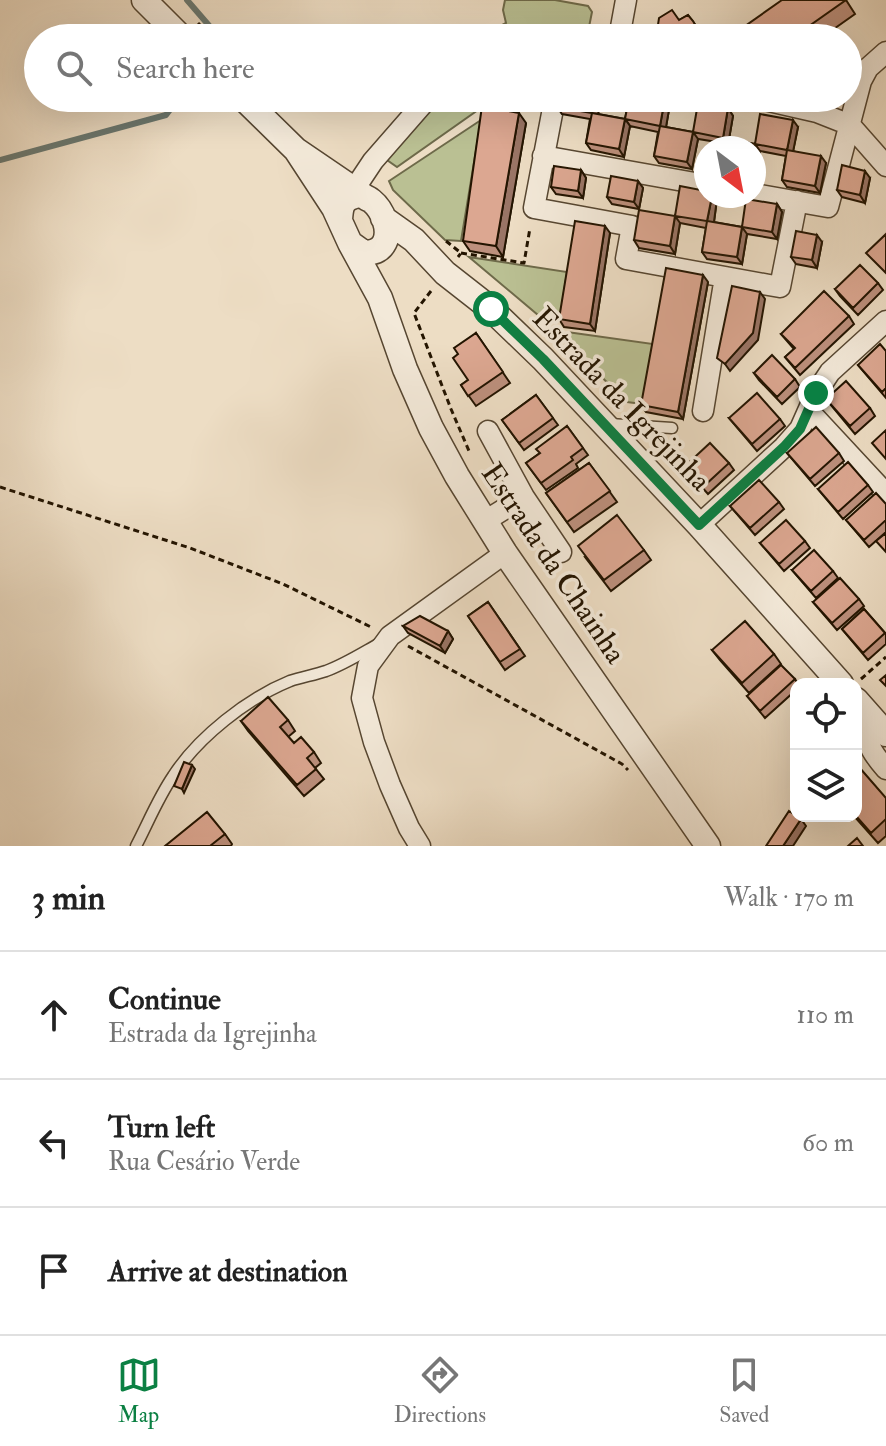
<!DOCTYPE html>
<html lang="en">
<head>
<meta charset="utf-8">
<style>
	:root { --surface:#fff; --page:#f2f2f2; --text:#222; --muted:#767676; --line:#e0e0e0; --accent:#0b8043 }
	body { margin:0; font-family:"IM FELL Double Pica",serif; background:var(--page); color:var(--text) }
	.controls { position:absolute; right:24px; bottom:24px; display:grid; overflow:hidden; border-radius:16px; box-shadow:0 8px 32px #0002 }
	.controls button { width:72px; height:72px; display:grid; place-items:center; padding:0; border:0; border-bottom:2px solid var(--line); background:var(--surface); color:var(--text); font:40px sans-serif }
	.compass { position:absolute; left:694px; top:136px; width:72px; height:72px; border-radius:50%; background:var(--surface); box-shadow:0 8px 32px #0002; rotate:148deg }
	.stop { position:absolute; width:24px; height:24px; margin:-18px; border:6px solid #0b8043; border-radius:50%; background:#fff }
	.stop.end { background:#0b8043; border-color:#fff; box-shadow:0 2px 8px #0008 }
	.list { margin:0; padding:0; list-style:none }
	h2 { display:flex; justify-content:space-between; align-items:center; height:104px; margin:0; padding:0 32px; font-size:34px }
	h2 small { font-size:26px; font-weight:400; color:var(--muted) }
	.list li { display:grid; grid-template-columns:52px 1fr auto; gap:24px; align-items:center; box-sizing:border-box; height:128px; padding:0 32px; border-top:2px solid var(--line) }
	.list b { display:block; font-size:30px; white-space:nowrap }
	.list p { margin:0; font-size:26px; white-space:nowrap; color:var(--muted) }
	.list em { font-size:26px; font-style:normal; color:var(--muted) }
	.icon { flex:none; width:44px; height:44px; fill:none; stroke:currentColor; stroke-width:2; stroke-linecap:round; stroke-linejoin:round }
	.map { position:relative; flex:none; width:886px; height:846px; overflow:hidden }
	.search { position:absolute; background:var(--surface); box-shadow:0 8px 32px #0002; left:24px; right:24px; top:24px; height:88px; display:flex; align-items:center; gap:20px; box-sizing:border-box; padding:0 28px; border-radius:44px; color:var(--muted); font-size:30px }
	.sheet { height:488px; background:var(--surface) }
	nav { display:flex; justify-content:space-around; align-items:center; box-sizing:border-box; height:112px; border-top:2px solid var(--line); background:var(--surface); font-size:22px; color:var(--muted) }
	nav a { display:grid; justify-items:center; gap:4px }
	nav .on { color:var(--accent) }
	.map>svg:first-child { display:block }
</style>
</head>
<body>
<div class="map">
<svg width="886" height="846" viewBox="0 0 886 846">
	<rect width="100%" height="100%" fill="#edddc4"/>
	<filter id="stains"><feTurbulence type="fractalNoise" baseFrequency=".0025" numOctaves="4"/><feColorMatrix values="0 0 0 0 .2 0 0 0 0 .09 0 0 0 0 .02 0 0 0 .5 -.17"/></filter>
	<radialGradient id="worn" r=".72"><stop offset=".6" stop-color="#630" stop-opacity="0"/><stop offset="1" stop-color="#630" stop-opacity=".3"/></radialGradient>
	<path fill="#bac093" stroke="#6e6a4a" stroke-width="2" d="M505,0H555L588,6L592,12L587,37L498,38L501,34L500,26L506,23L503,10Z
		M439,98H495L397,167L387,160Z
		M481,120L461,241L445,240L393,190L389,181Z
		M469,257L567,272L560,318L538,315Z
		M567,332L653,344L642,404L627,402L565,341Z"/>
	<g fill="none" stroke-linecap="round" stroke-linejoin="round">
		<path stroke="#6a7870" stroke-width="6" d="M187,0L212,29L208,38
			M0,160L166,115L179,98"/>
		<g stroke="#564631" stroke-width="13">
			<path id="service" d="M610,424L672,428
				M136,846C148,823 158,798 173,776C198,737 248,698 290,681C302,677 314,675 326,671C345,664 362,653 380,643"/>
		</g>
		<g stroke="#564631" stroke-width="23">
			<path id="minor" d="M619,38L626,0
				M555,98L534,208L632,226L626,259L780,287L797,201
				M756,98L817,112L850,125L886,166
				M543,156L706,185
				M754,194L828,207L861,81L868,68L886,52
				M347,200L373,161L428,98
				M703,411L725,277
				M809,411L886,494
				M488,431L524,497L561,552
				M485,521L524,497
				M699,525L784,447L800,429L816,393L830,372L886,321
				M867,713C867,742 866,746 886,769
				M420,846L409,828L390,785L374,742L362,698L368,666L390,636L505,553"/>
		</g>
		<g stroke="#564631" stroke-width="27">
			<path id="tertiary" d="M144,0L182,38
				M243,98L296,150L368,199
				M296,150L334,208L350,243L364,253C408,253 379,185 352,197C341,201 341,209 340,219
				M383,218L414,240L445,273L491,309L543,359L699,525L841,684
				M350,243L380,298L405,369L431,428L457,476L505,553L708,846
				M856,700L886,734"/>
		</g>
		<path stroke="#231400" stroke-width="3" stroke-dasharray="6 4" stroke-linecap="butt" d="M198,23L213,38
			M446,241L461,253L458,257
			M461,253L524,263L530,228
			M431,291L414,313L451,409L469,451
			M0,487L190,548L283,584L373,628
			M408,646L622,764L628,770
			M861,679L886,657"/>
		<use href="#service" stroke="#f3e9d9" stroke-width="10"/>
		<use href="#minor" stroke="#f3e9d9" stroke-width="20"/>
		<use href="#tertiary" stroke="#f3e9d9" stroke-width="24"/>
	</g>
	<path fill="#bd907d" stroke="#231400" stroke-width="2" d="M846,0L855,14L821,38H728Z
		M688,15L700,31L691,37L679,20Z
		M601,98L598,114L625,119L630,126L624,157L591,150L586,143L590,119L562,114L557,107Z
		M629,98H666L670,104L666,127L693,132L728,108L733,116L729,139L755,144L798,127L793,151L826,163L820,193L787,187L782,180L786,156L760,151L754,181V148L698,139L692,169L659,163L654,156L658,132L630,126L625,119Z
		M526,123L503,257L470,251L463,241Z
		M581,170L586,178L583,198L556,194L551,187Z
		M870,178L865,203L842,197L837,190Z
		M638,181L643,188L639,209L612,204L607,197Z
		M717,199L714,222L742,227L777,204L782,212L777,239L747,234L742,264L707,259L702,252L706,228L680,223L675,254L639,248L634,240L675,216Z
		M610,233L595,331L564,327L559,319Z
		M822,242L817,268L796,264L791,257Z
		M708,282L683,419L646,412L641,405Z
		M878,283L883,290L858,315L840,296L835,289Z
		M849,316L854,324L800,375L785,357L794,349L781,334Z
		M476,333L510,383L476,406L461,385L468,380L458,354Z
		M886,351V398L858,365Z
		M754,373L795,379L800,387L782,404L759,380Z
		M536,395L558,425L524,450L502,420Z
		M826,399L870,408L875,416L855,434Z
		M729,418L780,419L785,426L757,451Z
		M567,426L588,455L576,464L578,468L546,490L526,463L540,453Z
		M787,453H839L844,461L815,486Z
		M589,463L617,502L574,532L546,493Z
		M729,463L734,470L708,494L684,467Z
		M868,485L873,492L843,519L818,489Z
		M779,502L784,509L755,535L730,506Z
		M886,504V532L869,547L846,520Z
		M805,541L810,548L784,571L760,543Z
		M644,550L651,560L611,591L585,557Z
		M792,570L833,571L838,578L816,598Z
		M859,599L864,606L837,630L813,602Z
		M488,602L525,656L505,670L468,616Z
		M864,609L886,634V644L868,660L842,629Z
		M403,626L448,631L453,639L445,653L408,633Z
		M712,650L774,654L781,664L749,693L720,660Z
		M795,679L798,684H796V690L765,718L747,696Z
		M288,720L295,731L288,737L294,743L314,752L321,763L315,768L324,779L304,796L248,731L241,721Z
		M886,798V836L878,843L854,816Z
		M225,834L232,844L231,846H165Z"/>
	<path fill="#9a7566" stroke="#231400" stroke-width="2" d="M594,98H601L597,120L592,113Z
		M665,98H666L670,104L665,133L660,126Z
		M728,108L733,116L728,145L723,138Z
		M519,113L526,123L503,257L496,246Z
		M625,119L630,126L624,157L619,149Z
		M793,120L798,127L792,157L787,150Z
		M693,132L698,139L692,169L687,162Z
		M755,144L760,151L754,181V149Z
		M821,156L826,163L820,193L815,186Z
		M581,170L586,178L583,198L578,191Z
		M865,171L870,178L865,203L860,195Z
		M638,181L643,188L639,209L634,202Z
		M712,196H715L717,199L713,229L707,221Z
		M777,204L782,212L777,239L772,232Z
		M675,216L680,223L675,254L670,246Z
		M605,226L610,233L595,331L590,324Z
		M742,227L747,234L742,264L737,257Z
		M817,235L822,242L817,268L812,260Z
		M703,275L708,282L683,419L678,412Z
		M760,292L765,299L758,340L730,371L725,364Z
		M448,631L453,639L445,653L440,646Z
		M192,765L195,769L184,793L182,789Z
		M801,819L806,826L793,846H783Z"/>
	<path fill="#dca791" stroke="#231400" stroke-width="2" d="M782,0H846L792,38H728Z
		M672,10L679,20L688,15L693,21L697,28L689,34L691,38H656L659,18Z
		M559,98H594L592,113L557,107Z
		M629,98H665L660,126L625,119Z
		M698,103L728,108L723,138L693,132Z
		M482,106L519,113L496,246L463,241Z
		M592,113L625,119L619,149L586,143Z
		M760,114L793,120L787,150L755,144Z
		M660,126L693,132L687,162L654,156Z
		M723,138L755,144L754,149L721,148Z
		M787,150L821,156L815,186L782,180Z
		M842,165L865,171L860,195L837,190Z
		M554,166L581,170L578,191L551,187Z
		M611,176L638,181L634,202L607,197Z
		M680,186L706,191V196H712L707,221L742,227L746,199L777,204L772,232L742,227L737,257L702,252L707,221L675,216Z
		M639,210L675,216L670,246L634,240Z
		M575,221L605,226L590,324L559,319Z
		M796,231L817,235L812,260L791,257Z
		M886,234V273L866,253Z
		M860,265L878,283L853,308L835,289Z
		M666,268L703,275L678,412L641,405Z
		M732,286L760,292L753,333L725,364L717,358Z
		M824,291L849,316L795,368L785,357L795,348L781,334Z
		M476,333L503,372L468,396L461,385L468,380L453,358L458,354L454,348Z
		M880,344L886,351V388L882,392L858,365Z
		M772,355L795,379L777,397L754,373Z
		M846,381L870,408L850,426L826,399Z
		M757,393L780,419L752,444L729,418Z
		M536,395L553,418L519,443L502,420Z
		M567,426L583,448L571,457L573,460L541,483L526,463L540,453L536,449Z
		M816,427L839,453L810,479L787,453Z
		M886,430V459L872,443Z
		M710,443L729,463L703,487L684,467Z
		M848,462L868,485L838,512L818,489Z
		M589,463L610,491L567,522L546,493Z
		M759,480L779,502L750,528L730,506Z
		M876,493L886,504V520L864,540L846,520Z
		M617,515L644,550L604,580L578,546Z
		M786,520L805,541L779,564L760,543Z
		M886,533V552L876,541Z
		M814,550L833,571L811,591L792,570Z
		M840,578L859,599L832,623L813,602Z
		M488,602L520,649L500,662L468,616Z
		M864,609L885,633L863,653L842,629Z
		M420,616L448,631L440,646L403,626Z
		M745,621L774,654L742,683L712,650Z
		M781,665L795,679L760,711L747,696Z
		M886,675V686L880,680Z
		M268,697L288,720L280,727L294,743L301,737L314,752L307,758L316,769L297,785L241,721Z
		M184,762L192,765L182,789L174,786Z
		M859,767L886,798V819L871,833L856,816V770Z
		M789,811L801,819L783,846H766Z
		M207,812L225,834L210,846H165Z
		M857,838L863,846H848Z"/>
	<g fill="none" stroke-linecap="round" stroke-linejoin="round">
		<path stroke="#0b8043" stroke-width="10" d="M491,309L543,359L699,525L784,447L800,429L816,393"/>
	</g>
	<g text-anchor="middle" stroke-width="7" stroke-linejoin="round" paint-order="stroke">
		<g font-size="30" fill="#231400" stroke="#f3e9d9">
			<text transform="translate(622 399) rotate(46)" y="10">Estrada da Igrejinha</text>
			<text transform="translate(554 563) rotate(56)" y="10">Estrada da Chainha</text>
		</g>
	</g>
	<rect width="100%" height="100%" filter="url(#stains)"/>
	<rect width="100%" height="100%" fill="url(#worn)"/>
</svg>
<div class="controls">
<button><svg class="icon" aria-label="locate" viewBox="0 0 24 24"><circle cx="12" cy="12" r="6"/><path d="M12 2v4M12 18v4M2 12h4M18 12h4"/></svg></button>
<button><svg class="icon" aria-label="layers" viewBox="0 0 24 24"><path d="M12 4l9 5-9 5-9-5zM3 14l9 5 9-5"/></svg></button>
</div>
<svg class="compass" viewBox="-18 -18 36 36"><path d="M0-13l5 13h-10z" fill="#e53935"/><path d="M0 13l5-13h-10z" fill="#767676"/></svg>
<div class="stop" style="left:491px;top:309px"></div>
<div class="stop end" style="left:816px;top:393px"></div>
<div class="search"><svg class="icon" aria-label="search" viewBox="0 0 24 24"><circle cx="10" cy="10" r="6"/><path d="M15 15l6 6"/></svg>Search here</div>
</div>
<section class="sheet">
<h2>3 min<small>Walk · 170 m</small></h2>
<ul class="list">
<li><svg class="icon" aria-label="ahead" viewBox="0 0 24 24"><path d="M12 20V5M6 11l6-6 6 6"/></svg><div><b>Continue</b><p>Estrada da Igrejinha</p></div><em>110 m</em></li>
<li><svg class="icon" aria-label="left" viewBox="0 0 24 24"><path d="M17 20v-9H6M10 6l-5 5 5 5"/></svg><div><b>Turn left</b><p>Rua Cesário Verde</p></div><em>60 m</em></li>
<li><svg class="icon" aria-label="arrive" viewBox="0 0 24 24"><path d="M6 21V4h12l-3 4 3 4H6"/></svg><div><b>Arrive at destination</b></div></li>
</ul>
</section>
<nav>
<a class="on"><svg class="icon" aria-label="map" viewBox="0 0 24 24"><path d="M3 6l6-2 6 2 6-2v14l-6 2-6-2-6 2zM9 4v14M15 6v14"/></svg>Map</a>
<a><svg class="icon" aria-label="directions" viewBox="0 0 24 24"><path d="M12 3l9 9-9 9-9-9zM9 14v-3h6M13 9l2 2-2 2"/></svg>Directions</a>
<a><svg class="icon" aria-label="saved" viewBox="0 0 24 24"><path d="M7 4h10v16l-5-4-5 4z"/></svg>Saved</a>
</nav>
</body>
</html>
